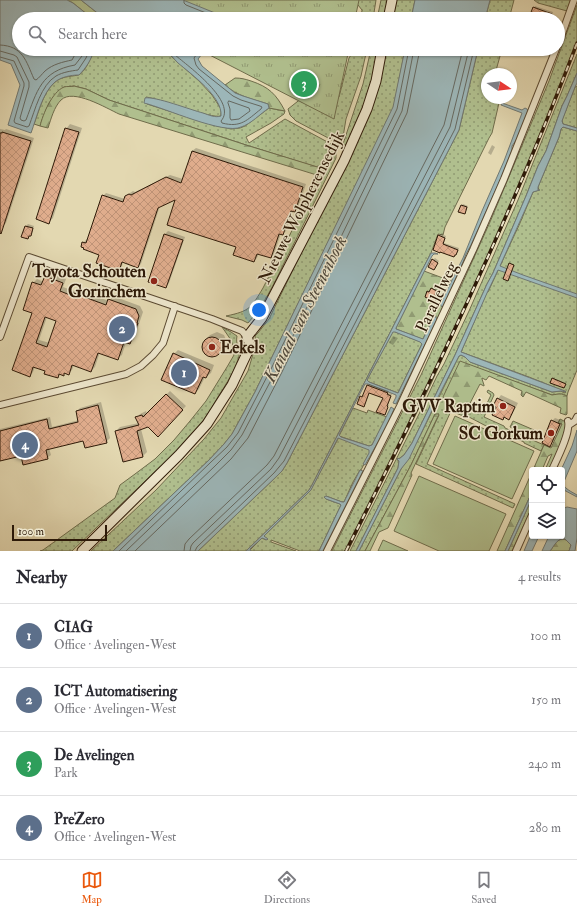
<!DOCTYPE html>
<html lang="en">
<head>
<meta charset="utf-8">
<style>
	:root { --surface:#fff; --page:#f2f2f3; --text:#2b2b33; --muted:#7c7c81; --line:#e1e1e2; --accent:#ea580c }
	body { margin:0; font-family:"IM FELL Double Pica",serif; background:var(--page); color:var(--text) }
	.controls { position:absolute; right:12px; bottom:12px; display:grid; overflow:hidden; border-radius:4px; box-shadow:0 1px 3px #0004 }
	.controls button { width:36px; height:36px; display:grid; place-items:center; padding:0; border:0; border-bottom:1px solid var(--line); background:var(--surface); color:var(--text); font:20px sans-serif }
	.compass { position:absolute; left:481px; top:68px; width:36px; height:36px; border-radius:50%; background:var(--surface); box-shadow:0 1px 3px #0004; rotate:103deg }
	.scale { position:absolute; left:12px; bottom:10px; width:95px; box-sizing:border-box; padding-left:4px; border:2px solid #2e1a08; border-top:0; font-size:11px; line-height:14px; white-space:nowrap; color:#2e1a08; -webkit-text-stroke:3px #ede6cc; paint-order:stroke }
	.you { position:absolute; left:259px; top:310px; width:14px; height:14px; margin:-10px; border:3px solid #fff; border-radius:50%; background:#1a73e8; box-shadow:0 0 0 6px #1a73e833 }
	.badge { display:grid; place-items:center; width:26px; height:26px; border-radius:50%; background:var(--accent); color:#fff; font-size:13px; font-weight:700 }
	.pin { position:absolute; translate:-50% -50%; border:2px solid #fff; box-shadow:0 1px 4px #0006 }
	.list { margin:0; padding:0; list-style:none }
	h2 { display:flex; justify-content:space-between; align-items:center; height:52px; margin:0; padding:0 16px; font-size:17px }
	h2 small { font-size:13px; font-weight:400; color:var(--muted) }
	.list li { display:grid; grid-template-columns:26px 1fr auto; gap:12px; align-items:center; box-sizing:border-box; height:64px; padding:0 16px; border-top:1px solid var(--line) }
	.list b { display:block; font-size:15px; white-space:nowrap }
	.list p { margin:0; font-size:13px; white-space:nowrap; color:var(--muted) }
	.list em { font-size:13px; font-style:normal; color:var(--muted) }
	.icon { flex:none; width:22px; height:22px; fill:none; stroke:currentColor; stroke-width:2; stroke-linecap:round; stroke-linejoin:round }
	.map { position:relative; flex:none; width:577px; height:551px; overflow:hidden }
	.search { position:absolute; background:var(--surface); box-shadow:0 1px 3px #0004; left:12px; right:12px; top:12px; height:44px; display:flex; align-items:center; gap:10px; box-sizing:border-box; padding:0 14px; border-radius:22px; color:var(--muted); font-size:15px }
	.sheet { height:308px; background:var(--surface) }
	nav { display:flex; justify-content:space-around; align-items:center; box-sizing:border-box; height:56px; border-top:1px solid var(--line); background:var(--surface); font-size:11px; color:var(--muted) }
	nav a { display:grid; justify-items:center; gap:2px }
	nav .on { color:var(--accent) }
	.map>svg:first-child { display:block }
</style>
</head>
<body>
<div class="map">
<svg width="577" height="551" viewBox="0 0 577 551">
	<defs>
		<pattern id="grass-dots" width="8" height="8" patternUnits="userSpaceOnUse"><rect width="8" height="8" fill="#b0bf8e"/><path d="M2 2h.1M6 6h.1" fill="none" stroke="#909a72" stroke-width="1.8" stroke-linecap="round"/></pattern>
		<pattern id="forest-firs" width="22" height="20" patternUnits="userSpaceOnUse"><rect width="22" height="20" fill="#b0bf8e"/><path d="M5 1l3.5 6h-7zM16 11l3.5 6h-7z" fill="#909a72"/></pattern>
		<pattern id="park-tufts" width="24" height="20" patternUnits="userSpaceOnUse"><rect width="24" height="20" fill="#b0bf8e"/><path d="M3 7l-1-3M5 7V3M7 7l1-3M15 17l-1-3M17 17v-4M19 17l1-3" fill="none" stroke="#909a72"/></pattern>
		<pattern id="building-cross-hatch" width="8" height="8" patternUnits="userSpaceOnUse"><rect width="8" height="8" fill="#e0ad8d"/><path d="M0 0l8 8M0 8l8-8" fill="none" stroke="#c09478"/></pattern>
	</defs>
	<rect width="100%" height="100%" fill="#e3d8b1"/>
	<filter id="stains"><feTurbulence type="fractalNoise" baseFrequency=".005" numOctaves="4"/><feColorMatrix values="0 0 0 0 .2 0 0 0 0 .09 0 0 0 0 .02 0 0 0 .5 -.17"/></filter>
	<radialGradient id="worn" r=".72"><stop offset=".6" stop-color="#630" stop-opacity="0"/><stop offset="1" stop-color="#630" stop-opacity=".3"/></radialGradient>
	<path fill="url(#grass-dots)" stroke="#6f6c4b" d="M354,0H376L373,19H361L362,10Z
		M381,0H390L386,19H377Z
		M395,0H415L411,19H392Z
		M490,0H514L509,19H485Z
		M534,0H571L567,11L538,3Z
		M577,5V42L534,154L498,237L430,386L348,551H332L421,375L490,222L549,81Z
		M94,49H165L172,57L199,81L212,95L221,109V116C211,119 161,99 146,97L147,104L213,125L231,129L240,128L245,126L269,108L285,111L284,114L271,123L246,137L249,143L285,119L333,145C337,149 336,153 336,158C319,193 302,228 284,263C274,284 264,305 248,323L242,320L226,316C250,311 251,308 263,288L323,169L246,145L109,100L86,89L74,86L64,87L57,93L49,103L43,117L40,126L34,124C39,111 43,93 54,83C61,76 69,77 78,75C85,73 92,56 94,49Z
		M355,49H367L361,76L346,119L343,137L340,140L337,141L332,140L296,121L290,115L288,109L307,94L339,97L349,58Z
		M371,49H381L371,91L347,144L345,145L343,144L363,84Z
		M386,49H405L394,107L255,392L232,434L224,444L209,460L113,551H91L156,490L204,439L221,418L248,371L256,344L255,336L258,333L269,319L366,120Z
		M478,49H502L495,74H487V98H490V100L499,103L492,133L489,138L445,227L443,235L438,234L431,253L419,276L312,485L309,490L246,551H198L277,476L282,471L287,463L459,130Z
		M577,54V73L567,96L562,106L546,151L538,166L526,196L493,273L487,284L455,355L412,443L404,455L397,460H399L398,468L356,551H350L420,412L437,376L444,364L469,311L518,200Z
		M577,86V128L563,124L562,120L575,87Z
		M563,127L577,131V370L568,392L567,396L560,394L552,395L460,362L445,399L467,409L468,407L482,414L491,395L487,392L488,390L493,393L494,395L484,417L504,426L505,428L544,445L541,451L524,443V442L513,437L512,438L504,434V433L489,426L488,427L469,417L468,418L451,411L427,464L515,504L513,508L416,464L439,415L435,414L411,465L365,551H359L401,469L420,436L459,356L461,355L465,357L470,362L552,392L561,391L564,393L566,392L529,377L461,352L487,292H488L520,223L533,192L539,190L538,187L559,137L561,129Z
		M222,327L231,332L237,336C235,345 241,349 239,356C236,368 229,379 223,389C217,397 213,407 207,415C195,434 178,449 162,465C132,494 102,522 72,551H40L43,550L115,498L120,485L135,474L155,459L174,440L190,421L206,401L227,367L234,355V349L231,340Z
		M393,331L421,342L422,344L398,393L369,382L367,380Z
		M353,408L367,413L368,410L387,417L372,445L369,446L339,436Z
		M339,437L372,449L361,470H360L353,482L344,502H342L326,496V499L340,504L341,505L319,551H300L271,540V542L296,551H250V550L262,538L266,540L267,539L264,536L310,491Z"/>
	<path fill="url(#forest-firs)" stroke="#6f6c4b" d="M67,0H81L105,19H93L73,3Z
		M235,78C241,78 245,79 251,81C269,87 276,94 285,111L269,108L268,104C252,99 237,96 225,85Z
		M74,86L86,89L109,100L246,145L324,169L320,176L119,114C106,108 73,88 61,100C54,107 51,119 48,128L40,126C43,114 52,92 64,87C67,86 71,87 74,86Z
		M424,271L451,281L440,304L444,306L437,320L433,317L423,339H422L396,329V328Z
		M460,361L552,395C558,394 562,393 567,396V414L566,415L560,413L561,408L526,392L523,397L521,395L522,391L489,376L486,380L482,378V379L484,385V386L480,384L467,409L445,399L443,397Z
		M435,414H439L411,473L412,475L388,528L379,532L370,551H365L411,465Z
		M560,419L564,421L566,424C563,440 556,455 549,470H545L552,454L548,456L542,470H533L544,445L551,448L562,424L558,423Z
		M513,421L534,430L531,436L510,427Z
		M532,472V492L505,551H497Z
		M532,498V507L512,551H508Z
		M561,539C566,539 568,541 571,545L569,551H550L557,541Z"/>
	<path fill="url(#park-tufts)" stroke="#6f6c4b" d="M117,0H359L355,19H145Z
		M198,49H349L334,119Z"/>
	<path fill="#b0bf8e" stroke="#6f6c4b" d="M455,416L534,451L512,499L433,464Z
		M419,476L506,514L489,551H439L394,531Z
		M383,540L408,551H378Z"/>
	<path fill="#9cb6b8" stroke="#707872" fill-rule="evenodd" d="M0,0H67L73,3L93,19H19V49H94C92,59 86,68 79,75C71,75 61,77 55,82C42,93 37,117 31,133L8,125L20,85L11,64L0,60Z
		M81,0H183L230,19H105Z
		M415,0H490L485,19H411Z
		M165,49H219L217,53L212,55L205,52L202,54L198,59L202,66L235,93L243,96L268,104L269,108C260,114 251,124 241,127C224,135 165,108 144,103L145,98C155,96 191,110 203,113C209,115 215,118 221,116C223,97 191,74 178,63C174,59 170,54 165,49Z
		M405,49H478L459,130L287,463L282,471L277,476L198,551H113L209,460L224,444L232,434L255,392L393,107Z
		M577,73V83L575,87L562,121L563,124L577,128V131L563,127L561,129L559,137L538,187V190H540L533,192L500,266L523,275L577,294V298L498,270L487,293L461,352L565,391L566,392L561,391L552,392L470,362L465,357L461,355L459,356L438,397L437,403L435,404L409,459L401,469L359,551H356L398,468L399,461L397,459L398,458L399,459L404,455L412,443L455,355L487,284L493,273L526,196L538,166L546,151L562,106L567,96Z
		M502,103L522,110L525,108L527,109L528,111L517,139L512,146V150L502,176L471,245L466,254L463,262L444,306L442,307L440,304L463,258L482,211L504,161L522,113L501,105Z
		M431,253H435L438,254H434L432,256L396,328V329L423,339L434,317H436L437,320L396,404L393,403L396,397V395L368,384H365L339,435L341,437L369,446L372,445L391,407L394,409L386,428L365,465L363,464L369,453V450L338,438L311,490L264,536L268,539L267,540L262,538L250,549L251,551H246L309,490L312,485L419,276ZM393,332H395L420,342L422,344L398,393L369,382L367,380Z
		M577,430V451L563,484C565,489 572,492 577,495V497L562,489V470H561L572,446Z
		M360,470L363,471L323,551H319L341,505L340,504L326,499L324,497L326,496L342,502H344Z
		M532,492V498L508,551H505Z
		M567,507L577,509V538L575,551H569L571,545L565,539C557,538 555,545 550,551H542L549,536H562V509Z
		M532,532V536H539L532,551H524Z"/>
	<path fill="#0003" fill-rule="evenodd" d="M535,6L553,12L552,16L550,18L538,14L536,16L534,8Z
		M528,49H539L536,53L528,50Z
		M70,124L82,128L53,218L49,222L66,129Z
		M0,129L5,130L6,129L34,138L6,223L3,226L0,225Z
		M492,145L495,147L491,155L488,153Z
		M196,148L306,184L298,208L295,211H293L286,231L283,234L281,233L274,254L271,257L259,253L257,258L254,261L177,198L160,206L141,264L137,267L123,262L122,266L119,269L100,254L83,243L87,239L88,240L103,196L106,193L125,199L126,196L130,193L133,191L135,192L170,175L183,179L192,151Z
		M463,204L468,206L466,211L464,213L461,206Z
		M28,224L34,226L32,233L28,238L23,236L26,226Z
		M168,231L185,237L169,283L166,287L149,281L165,234Z
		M441,234L446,236L444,243L459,248L458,252L456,254L435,250L439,236Z
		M435,258L439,261L434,269L433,260Z
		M49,273L66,279L63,287L74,291L76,289L109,301L113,296L140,306L143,312L134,339L130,343L126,342L122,355L118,358L100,352L95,367L91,371L74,365L72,370L68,373L65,372L63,374H61L58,377L47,371L35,367L33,372L30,376L33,283L37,279L44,282L45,277ZM47,317L58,321L50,343L39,340Z
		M434,287L438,289L436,293L438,294L434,300L428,292Z
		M217,332L224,335L227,342L224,349L219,354L212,357L205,354L202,347L205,340L210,335Z
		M393,336L398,338L393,345L389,343Z
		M178,350L214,365L211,373L206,377H205L199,389L195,393L174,354Z
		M553,378L566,383L565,386L553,379Z
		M369,384L389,391L388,393L392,394L388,405H389L385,414L384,398L370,392L365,404L361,397L363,395L364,396L367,385Z
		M170,391L186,406L158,435L148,426L141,429L147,452L143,456L123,461L116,431L120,427L139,423L137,418L140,414L146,411L147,414Z
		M501,395L518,403L512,415L509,418L505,417L502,419L497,407L498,399Z
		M101,402L110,438L106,442L84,439L49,448L51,455L47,458L21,455L0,460V429L50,417L52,427L79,420L77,411L80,408Z
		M555,418L563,421L553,442L550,445L552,421Z"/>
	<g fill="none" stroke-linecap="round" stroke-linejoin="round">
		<path stroke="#656860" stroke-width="1" d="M184,0V3L186,5L221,19
			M0,45C23,46 26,61 34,79L36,80C39,78 42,74 45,71C53,64 63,62 72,60L78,49
			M171,49L175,55C188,66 238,102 221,121L222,123C241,128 247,120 261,109L262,107L260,106L241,100L233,96L199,69L196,65L194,58L199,51L202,49
			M0,51L14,55L17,57L29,82V87L20,118L21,120L24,121L26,120C37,91 41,71 75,65L82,56L85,49
			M0,57L14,61L24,83V86L14,121L15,123L27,127L29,126C35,110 41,85 56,76C63,72 71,71 78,70L86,58L90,49
			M229,101L249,108L250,111L239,119L231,120L230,118V109L228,103Z
			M119,551L211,462L227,447L238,433L272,367L397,109L409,49
			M126,551L215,466L231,450L242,435L277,369L402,111L414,49
			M135,551L231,459L248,438L282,372L407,113L420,49
			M184,551L185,544L189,539L267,465L274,456L444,125L463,49
			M190,551L191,546L193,543L271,469L279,458L450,127L469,49
			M195,551L197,547L274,473L284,461L455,129L474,49"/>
	</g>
	<path fill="url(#building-cross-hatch)" stroke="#2e1a08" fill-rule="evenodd" d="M533,7L552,14L550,19L537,14L536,17L530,15Z
		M65,128L79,132L49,224L36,219Z
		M2,132L31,141L1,234L0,233V133H2Z
		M192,151L303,187L295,212L291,211L283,235L279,234L271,258L257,254L254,262L233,255L236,247L167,225L175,200L158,208L138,268L122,262L119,271L96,263L99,255L83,249L84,248L81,247L82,242L86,243L102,195L123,202L125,196L129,194L131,195L166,177L181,183Z
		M461,205L467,207L465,214L458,212Z
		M25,226L33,228L31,236H29L28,239L21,237Z
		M164,234L183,240L166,288L148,282Z
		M438,235L445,238L443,244L458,250L456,255H455L454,257L440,252V253L433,250Z
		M432,259L438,263L434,270L428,267Z
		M509,263L514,265L508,281L503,279Z
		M45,276L63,283L60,291L70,295L71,292L106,305L108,299L136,309L139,316L137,323H138L130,344L124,342L118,360L98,353L91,372L72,365L69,375L64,373V376L59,374L58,378L44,374L45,371L33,367L30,377L12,370L32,313L23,310L32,282L41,285ZM45,317L56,321L47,347L36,343Z
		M431,288L437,291L435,295L437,296L435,302L425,297L427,291L429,292Z
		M202 347a10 10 0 1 1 20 0a10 10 0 1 1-20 0Z
		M173,353L210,370L206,378L203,377L195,394L161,380Z
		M552,378L566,384L564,388L550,383Z
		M367,385L388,393L387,394L391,396L387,406L388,407L385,415L376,412L383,398L369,393L364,407L357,404L360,396L362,397Z
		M166,394L183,410L158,437L148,427L137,431L143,457L123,462L115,431L139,425L135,417L142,415L143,417Z
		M497,398L515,407L509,420L504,417L503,420L492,415L496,407L493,406Z
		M98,405L107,443L85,448L83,441L46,450L48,459L23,465L21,456L0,461V431L47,419L49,429L78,422L76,411Z
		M551,420L560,424L550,447L542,443Z"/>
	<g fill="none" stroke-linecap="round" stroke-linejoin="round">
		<g stroke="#5b4a32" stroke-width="8">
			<path id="street" d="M558,45L574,0
				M0,337L29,257L212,319L242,331L247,337
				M0,405L126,374L141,366L153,355L163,343L175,306
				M569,425L575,421L577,417
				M552,470C557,459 571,432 568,421
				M327,551L400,406L473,250L504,179L556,49
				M516,551L532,515"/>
		</g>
		<g stroke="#2e1a08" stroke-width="11">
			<path id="secondary" d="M388,19L392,0
				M82,551L179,455L207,424L232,385L249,349L250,345L247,337L262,318L271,301L344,161L367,109L376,81L382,49"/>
		</g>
		<use href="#street" stroke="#ede6cc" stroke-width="6"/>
		<use href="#secondary" stroke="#ede6cc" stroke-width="9"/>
		<g stroke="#2e1a08" stroke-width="3.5">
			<path id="rail" d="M346,551C430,385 511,217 577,43"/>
		</g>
		<use href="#rail" stroke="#ede6cc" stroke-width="2" stroke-dasharray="6" stroke-linecap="butt"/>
	</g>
	<g fill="#8f2418" stroke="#ede6cc" stroke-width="1.5">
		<circle cx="154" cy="281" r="4"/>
		<circle cx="212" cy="347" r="4"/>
		<circle cx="503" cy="406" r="4"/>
		<circle cx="551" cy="433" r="4"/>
	</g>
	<g text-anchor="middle" stroke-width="3" stroke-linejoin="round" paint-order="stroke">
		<g font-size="17" fill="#2e1a08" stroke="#ede6cc">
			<text transform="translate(301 207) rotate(-63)" y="6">Nieuwe Wolpherensedijk</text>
			<text transform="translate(436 297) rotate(-65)" y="6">Parallelweg</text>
		</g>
		<g font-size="17" font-weight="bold" fill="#2e1a08" stroke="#ede6cc" text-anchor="end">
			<text x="146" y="277">Toyota Schouten<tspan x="146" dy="20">Gorinchem</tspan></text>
			<text x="220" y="353" text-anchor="start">Eekels</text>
			<text x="495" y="412">GVV Raptim</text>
			<text x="543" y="439">SC Gorkum</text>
		</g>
		<g font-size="18" font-style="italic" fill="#4f493d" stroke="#ede6cc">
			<text transform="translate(305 309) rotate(-63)" y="6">Kanaal van Steenenhoek</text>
		</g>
	</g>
	<rect width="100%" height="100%" filter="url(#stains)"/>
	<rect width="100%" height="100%" fill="url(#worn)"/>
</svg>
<div class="controls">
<button><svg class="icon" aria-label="locate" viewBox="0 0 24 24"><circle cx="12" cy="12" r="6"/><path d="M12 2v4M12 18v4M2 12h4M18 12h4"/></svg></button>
<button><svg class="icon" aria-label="layers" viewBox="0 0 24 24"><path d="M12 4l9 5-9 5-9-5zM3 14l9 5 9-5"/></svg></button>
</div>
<svg class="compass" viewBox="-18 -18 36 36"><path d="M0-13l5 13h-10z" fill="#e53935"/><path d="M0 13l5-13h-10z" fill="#7c7c81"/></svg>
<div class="scale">100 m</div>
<div class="you"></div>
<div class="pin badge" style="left:184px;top:373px;background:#5c6f8a">1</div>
<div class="pin badge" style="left:122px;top:329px;background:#5c6f8a">2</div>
<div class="pin badge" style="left:304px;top:84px;background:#2e9e5b">3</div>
<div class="pin badge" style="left:25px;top:445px;background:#5c6f8a">4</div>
<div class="search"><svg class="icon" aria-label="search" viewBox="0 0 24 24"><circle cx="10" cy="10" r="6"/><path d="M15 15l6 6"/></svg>Search here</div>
</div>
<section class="sheet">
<h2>Nearby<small>4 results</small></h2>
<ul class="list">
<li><span class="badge" style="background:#5c6f8a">1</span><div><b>CIAG</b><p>Office · Avelingen-West</p></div><em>100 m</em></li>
<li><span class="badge" style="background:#5c6f8a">2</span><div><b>ICT Automatisering</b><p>Office · Avelingen-West</p></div><em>150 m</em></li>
<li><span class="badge" style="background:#2e9e5b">3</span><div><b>De Avelingen</b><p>Park</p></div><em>240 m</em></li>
<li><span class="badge" style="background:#5c6f8a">4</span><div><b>PreZero</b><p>Office · Avelingen-West</p></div><em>280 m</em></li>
</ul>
</section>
<nav>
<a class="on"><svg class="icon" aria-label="map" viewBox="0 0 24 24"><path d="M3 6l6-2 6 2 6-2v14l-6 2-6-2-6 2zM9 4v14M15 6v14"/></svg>Map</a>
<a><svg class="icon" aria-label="directions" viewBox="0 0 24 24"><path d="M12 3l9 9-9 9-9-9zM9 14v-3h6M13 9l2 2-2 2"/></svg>Directions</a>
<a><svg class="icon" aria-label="saved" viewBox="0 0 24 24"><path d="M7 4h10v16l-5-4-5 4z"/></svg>Saved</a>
</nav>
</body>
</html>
